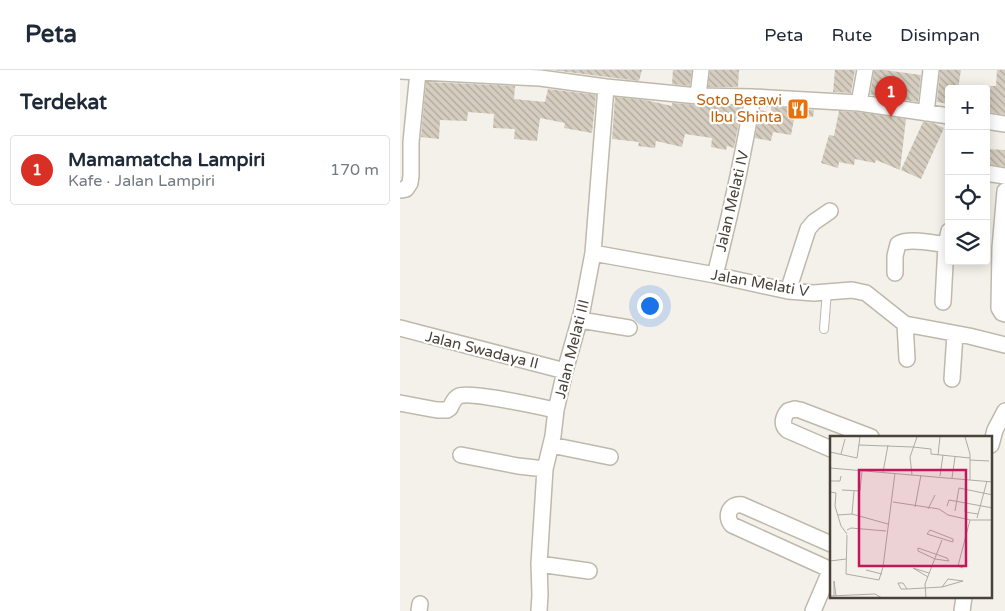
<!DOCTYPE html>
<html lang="id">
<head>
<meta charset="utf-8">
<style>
	:root { --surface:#fff; --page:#f6f6f7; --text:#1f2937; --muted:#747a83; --line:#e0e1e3; --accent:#d93025 }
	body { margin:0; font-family:"Varela Round",sans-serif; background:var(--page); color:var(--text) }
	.controls { position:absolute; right:15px; top:15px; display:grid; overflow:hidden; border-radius:5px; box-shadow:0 2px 12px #0003 }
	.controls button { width:45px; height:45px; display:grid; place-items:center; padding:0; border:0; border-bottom:1px solid var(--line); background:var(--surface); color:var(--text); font:25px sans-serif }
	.you { position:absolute; left:249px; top:235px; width:18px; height:18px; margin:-12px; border:4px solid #fff; border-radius:50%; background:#1a73e8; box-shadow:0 0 0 8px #1a73e833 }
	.badge { display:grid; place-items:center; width:32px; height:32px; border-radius:50%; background:var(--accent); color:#fff; font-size:16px; font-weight:700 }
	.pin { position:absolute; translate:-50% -41px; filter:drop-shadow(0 1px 2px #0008) }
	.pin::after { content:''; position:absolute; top:26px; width:18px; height:15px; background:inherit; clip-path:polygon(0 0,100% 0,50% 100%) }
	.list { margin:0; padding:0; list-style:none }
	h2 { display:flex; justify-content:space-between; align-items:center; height:65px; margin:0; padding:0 20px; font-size:21px }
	h2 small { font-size:16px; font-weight:400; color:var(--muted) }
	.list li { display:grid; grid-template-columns:32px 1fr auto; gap:15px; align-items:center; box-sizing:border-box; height:70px; margin:0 10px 10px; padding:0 10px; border:1px solid var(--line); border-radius:5px }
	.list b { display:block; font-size:19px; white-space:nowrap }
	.list p { margin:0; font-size:16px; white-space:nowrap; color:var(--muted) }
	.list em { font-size:16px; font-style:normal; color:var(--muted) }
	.icon { flex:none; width:28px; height:28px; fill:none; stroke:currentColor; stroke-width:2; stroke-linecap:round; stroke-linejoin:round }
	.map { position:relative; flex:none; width:605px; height:541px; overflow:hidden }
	header { display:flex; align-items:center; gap:30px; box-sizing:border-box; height:70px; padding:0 25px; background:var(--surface); border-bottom:1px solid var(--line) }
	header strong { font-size:24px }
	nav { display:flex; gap:28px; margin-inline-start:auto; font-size:18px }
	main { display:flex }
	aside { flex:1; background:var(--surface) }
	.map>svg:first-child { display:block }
</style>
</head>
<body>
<header>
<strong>Peta</strong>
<nav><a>Peta</a><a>Rute</a><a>Disimpan</a></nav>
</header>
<main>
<aside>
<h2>Terdekat<small></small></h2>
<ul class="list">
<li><span class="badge">1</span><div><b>Mamamatcha Lampiri</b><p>Kafe · Jalan Lampiri</p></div><em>170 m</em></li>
</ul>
</aside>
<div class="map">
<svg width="605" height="541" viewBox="0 0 605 541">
	<defs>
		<pattern id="building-back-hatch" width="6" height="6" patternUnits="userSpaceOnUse" patternTransform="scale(1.25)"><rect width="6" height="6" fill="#d5cdbf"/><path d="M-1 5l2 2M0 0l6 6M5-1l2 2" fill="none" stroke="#afa89c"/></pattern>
	</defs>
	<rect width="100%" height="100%" fill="#f4f1ea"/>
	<path fill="url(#building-back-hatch)" d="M152,0H242L239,11Z
		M273,0H292L290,16L272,14Z
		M310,0H339L338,17H308Z
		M435,0H455L451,23L433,22Z
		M474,0H484L521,5L518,32L470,25Z
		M540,0H561L558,19H549V34L537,32Z
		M597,0H605V45L589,42L590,16H596Z
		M26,12L115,16L114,29L145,32L148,19L196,25L192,63L164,58L165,53L140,48L137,71L114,69L115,59L93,58L94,44L68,42L67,51L40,50L39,69L21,67Z
		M215,27L245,30L272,36V33L298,35L342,36L334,78L327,76L326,80L311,77L312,68L285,64L282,77L256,71L255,78L238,76L239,72L212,69Z
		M371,37L414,40L413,47L395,44L391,65L373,62L371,71L355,68L360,40L371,43Z
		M439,41L458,42L506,49L500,100L476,90L475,93L455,89L454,95L439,92L438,98L421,93L429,65L434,66Z
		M523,52L533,53L544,58L521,109L501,100Z
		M586,79L605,80V97L586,94Z"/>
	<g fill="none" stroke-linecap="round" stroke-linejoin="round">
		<g stroke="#bfb9ac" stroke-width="10">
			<path id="lane" d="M424,259L427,221"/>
		</g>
		<g stroke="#bfb9ac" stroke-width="18">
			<path id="street" d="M0,1L140,8L206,17L298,26L353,27L459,33L549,46
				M298,26L301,0
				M459,33L465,0
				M526,43L531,0
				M586,51L605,54
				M586,103L605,106
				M0,120L6,119L10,113L11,106V72L18,2
				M605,121L600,178L599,238L602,243L605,244
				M193,183L315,205L388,221L414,223L452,220L466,223L505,254L569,266L605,275
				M495,203V186L498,174C509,167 536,174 549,175
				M315,205C330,146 343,87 353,27
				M388,221L408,159L414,152L430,141
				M543,232L546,175L549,161
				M180,250L229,258
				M505,254L507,289
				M0,258L165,301
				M552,309L555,264
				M0,333L37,340H47L50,338C52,334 54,328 59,326C70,321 140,337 156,340
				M151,375L210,387
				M591,375L595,360L605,341
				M431,379L387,360C381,354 383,347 388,341L395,339L400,340L471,367
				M61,385L118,396L145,399
				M431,474L342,435C330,433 324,446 332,455L431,500
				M139,494L189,501
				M19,541L20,534
				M139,541L140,525L139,494L145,399L153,366L156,340L165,301L182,241L193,183L206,17
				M413,541L431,499
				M562,541L564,527"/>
		</g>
		<use href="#lane" stroke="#fff" stroke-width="8"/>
		<use href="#street" stroke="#fff" stroke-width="15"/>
	</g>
	<defs>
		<g id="restaurant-square" transform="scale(1.125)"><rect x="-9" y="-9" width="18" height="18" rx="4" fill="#e8710a" stroke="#fff"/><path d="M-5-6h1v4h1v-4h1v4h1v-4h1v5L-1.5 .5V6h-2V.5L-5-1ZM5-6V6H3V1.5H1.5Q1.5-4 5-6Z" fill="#fff"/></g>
	</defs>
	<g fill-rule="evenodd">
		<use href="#restaurant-square" x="398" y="39"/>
	</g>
	<g text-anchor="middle" stroke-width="4.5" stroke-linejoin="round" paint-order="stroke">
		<g font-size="15" fill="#c56008" stroke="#fff" text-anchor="end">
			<text x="382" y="35">Soto Betawi<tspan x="382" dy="17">Ibu Shinta</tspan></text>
		</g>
		<g font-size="15" fill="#484238" stroke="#fff">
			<text transform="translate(332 131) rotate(-77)" y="5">Jalan Melati IV</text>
			<text transform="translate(360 213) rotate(10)" y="5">Jalan Melati V</text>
			<text transform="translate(172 279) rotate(-76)" y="5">Jalan Melati III</text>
			<text transform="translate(82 280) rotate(14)" y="5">Jalan Swadaya II</text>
		</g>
	</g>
	<g transform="translate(430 366)">
		<rect width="162" height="162" fill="#f4f1ea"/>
		<path fill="none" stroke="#afaba3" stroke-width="1" d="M135,1L140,18V44M29,9L83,11L101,13V18L140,22M0,16L27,22L30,1M11,18L15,3M108,19L110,1M140,24L159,25M0,32L163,46M53,36L58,9M82,39L80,21L87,1M110,40L113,19M122,42L125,21M0,45H10L11,40M136,53L135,76L148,78M12,54L30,55L32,35M0,56L6,57L5,70L11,90L17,98M63,66L109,73L118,79L140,84H163M117,70L119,64L163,72M85,71L91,39M98,73L105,59M125,75L129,52L163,59M22,78L24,55M8,79L22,78L58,88M147,82L157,45M17,94L21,92L56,95M100,94L123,103V106L97,98ZM17,99L16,138L49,144L53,131L65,37M88,112L117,122L119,125L105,123L88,115ZM0,125L16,123M133,132L128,130L140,84M36,134L52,138M98,141L83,132L99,137M77,153L73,147H68L71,153H77L95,152L112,151L133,145L118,143L112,151M0,160L45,158L52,162M4,160V145L6,160M96,162L95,148L112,104"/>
		<path fill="#c2185b" fill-opacity="0.15" stroke="#c2185b" stroke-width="2.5" d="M29,34H136V130H29Z"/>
		<rect width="162" height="162" fill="none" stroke="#484238" stroke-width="2.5"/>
	</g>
</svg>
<div class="controls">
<button>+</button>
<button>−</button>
<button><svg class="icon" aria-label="locate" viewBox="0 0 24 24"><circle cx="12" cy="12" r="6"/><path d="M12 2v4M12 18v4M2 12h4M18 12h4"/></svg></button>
<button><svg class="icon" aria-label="layers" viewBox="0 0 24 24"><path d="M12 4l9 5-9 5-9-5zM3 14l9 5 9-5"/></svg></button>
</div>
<div class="you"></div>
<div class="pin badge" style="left:491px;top:47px">1</div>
</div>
</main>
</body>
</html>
